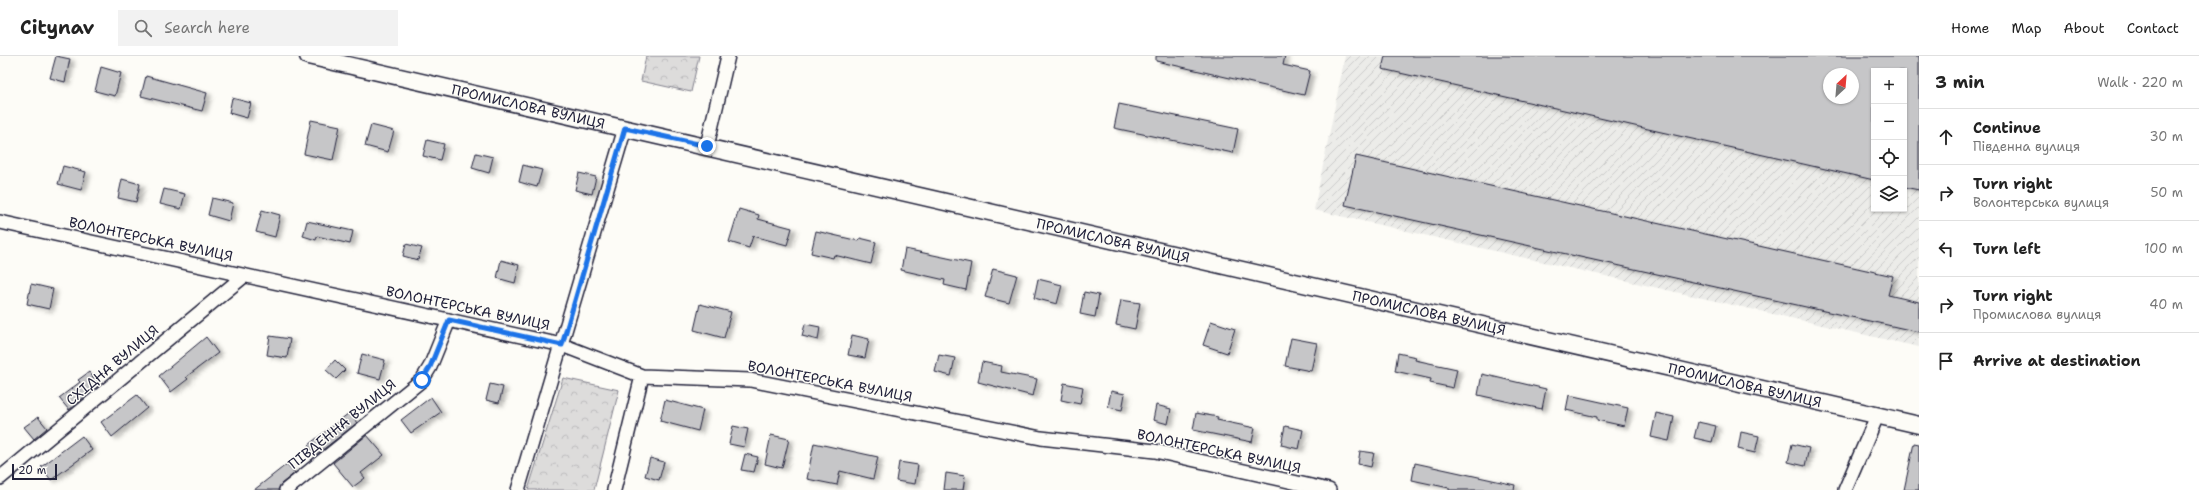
<!DOCTYPE html>
<html lang="en">
<head>
<meta charset="utf-8">
<style>
	:root { --surface:#fff; --page:#f2f2f2; --text:#222; --muted:#767676; --line:#e0e0e0 }
	body { margin:0; font-family:"Shantell Sans",sans-serif; background:var(--page); color:var(--text) }
	.controls { position:absolute; right:12px; top:12px; display:grid; overflow:hidden; border-radius:0px; box-shadow:0 1px 3px #0004 }
	.controls button { width:36px; height:36px; display:grid; place-items:center; padding:0; border:0; border-bottom:1px solid var(--line); background:var(--surface); color:var(--text); font:20px sans-serif }
	.compass { position:absolute; left:1823px; top:12px; width:36px; height:36px; border-radius:50%; background:var(--surface); box-shadow:0 1px 3px #0004; rotate:26deg }
	.scale { position:absolute; left:12px; bottom:10px; width:45px; box-sizing:border-box; padding-left:4px; border:2px solid #22223b; border-top:0; font-size:11px; line-height:14px; white-space:nowrap; color:#22223b; -webkit-text-stroke:3px #fdfcf7; paint-order:stroke }
	.stop { position:absolute; width:12px; height:12px; margin:-9px; border:3px solid #1a73e8; border-radius:50%; background:#fff }
	.stop.end { background:#1a73e8; border-color:#fff; box-shadow:0 1px 4px #0008 }
	.list { margin:0; padding:0; list-style:none }
	h2 { display:flex; justify-content:space-between; align-items:center; height:52px; margin:0; padding:0 16px; font-size:17px }
	h2 small { font-size:13px; font-weight:400; color:var(--muted) }
	.list li { display:grid; grid-template-columns:26px 1fr auto; gap:12px; align-items:center; box-sizing:border-box; height:56px; padding:0 16px; border-top:1px solid var(--line) }
	.list b { display:block; font-size:15px; white-space:nowrap }
	.list p { margin:0; font-size:13px; white-space:nowrap; color:var(--muted) }
	.list em { font-size:13px; font-style:normal; color:var(--muted) }
	.icon { flex:none; width:22px; height:22px; fill:none; stroke:currentColor; stroke-width:2; stroke-linecap:round; stroke-linejoin:round }
	.map { position:relative; flex:none; width:1919px; height:434px; overflow:hidden }
	header { display:flex; align-items:center; gap:24px; box-sizing:border-box; height:56px; padding:0 20px; background:var(--surface); border-bottom:1px solid var(--line) }
	header strong { font-size:19px }
	nav { display:flex; gap:22px; margin-inline-start:auto; font-size:14px }
	.search { width:280px; height:36px; background:var(--page); display:flex; align-items:center; gap:10px; box-sizing:border-box; padding:0 14px; border-radius:0px; color:var(--muted); font-size:15px }
	main { display:flex }
	aside { flex:1; background:var(--surface) }
	.map>svg:first-child { display:block }
</style>
</head>
<body>
<header>
<strong>Citynav</strong>
<div class="search"><svg class="icon" aria-label="search" viewBox="0 0 24 24"><circle cx="10" cy="10" r="6"/><path d="M15 15l6 6"/></svg>Search here</div>
<nav><a>Home</a><a>Map</a><a>About</a><a>Contact</a></nav>
</header>
<main>
<div class="map">
<svg width="1919" height="434" viewBox="0 0 1919 434">
	<defs>
		<pattern id="industrial-furrows" width="10" height="10" patternUnits="userSpaceOnUse"><rect width="10" height="10" fill="#ecece9"/><path d="M-1 1l2-2M0 10L10 0M9 11l2-2" fill="none" stroke="#cacac9"/></pattern>
		<pattern id="forest-crowns" width="20" height="18" patternUnits="userSpaceOnUse"><rect width="20" height="18" fill="#dddcdb"/><path d="M2 6a3 3 0 1 1 6 0M12 15a3 3 0 1 1 6 0" fill="none" stroke="#bdbcbd"/></pattern>
		<filter id="shadow"><feDropShadow dx="4.5" dy="2.5" stdDeviation="2" flood-color="#0004"/></filter>
	</defs>
	<rect width="100%" height="100%" fill="#fdfcf7"/>
	<filter id="ink" filterUnits="userSpaceOnUse"><feTurbulence type="fractalNoise" baseFrequency=".025" numOctaves="2"/><feDisplacementMap in="SourceGraphic" scale="8" xChannelSelector="R" yChannelSelector="G"/><feConvolveMatrix kernelMatrix="1 2 1 2 8 2 1 2 1" color-interpolation-filters="sRGB"/></filter>
	<g filter="url(#ink)">
		<path fill="url(#industrial-furrows)" fill-rule="evenodd" d="M1345,0H1919V291L1314,154ZM1874,15H1904V153H1874ZM1829,18H1853V42H1829Z"/>
		<path fill="url(#forest-crowns)" stroke="#807f8b" d="M646,0H699L691,36L641,25Z
			M563,322L619,334L594,434H528Z"/>
		<path fill="#c6c6c8" stroke="#22223b" fill-rule="evenodd" filter="url(#shadow)" d="M56,0L70,3L65,26L50,22Z
			M1156,0H1285L1283,9L1310,15L1304,39L1156,5Z
			M1385,0H1919V134L1904,131V15H1874V124L1382,13ZM1829,18H1853V42H1829Z
			M101,11L121,17L115,40L95,35Z
			M146,20L207,37L202,55L141,40Z
			M232,42L251,47L247,62L229,57Z
			M1119,48L1238,73L1233,97L1114,72Z
			M311,64L340,70L333,104L304,98Z
			M371,69L394,75L388,96L365,90Z
			M427,84L444,88L440,104L423,100Z
			M476,97L493,101L489,117L472,112Z
			M1356,100L1893,220L1888,239L1919,246V276L1345,149Z
			M523,109L542,114L537,131L519,126Z
			M63,110L86,116L81,134L58,128Z
			M579,117L596,121L592,138L575,134Z
			M122,123L140,128L136,146L118,142Z
			M164,133L185,138L181,153L160,148Z
			M212,142L233,147L229,165L208,159Z
			M739,153L759,159L758,163L792,172L787,189L753,180L749,192L729,186Z
			M262,154L280,159L275,181L256,176Z
			M307,165L353,175L350,188L317,180L316,184L303,180Z
			M816,175L859,185L860,182L876,186L871,208L834,199L833,202L811,197Z
			M406,188L422,192L418,204L403,200Z
			M905,193L971,207L966,234L944,229L945,224L901,214Z
			M501,204L519,209L515,227L497,222Z
			M993,213L1017,219L1009,247L985,241Z
			M1038,223L1062,229L1057,248L1034,242Z
			M31,228L53,233L49,253L27,248Z
			M1084,236L1099,239L1095,261L1080,258Z
			M1121,244L1140,247L1135,273L1116,269Z
			M700,248L731,256L724,282L694,274Z
			M1211,265L1235,273L1227,297L1203,289Z
			M805,268L820,271L818,284L802,280Z
			M852,279L869,283L865,302L848,299Z
			M270,280L290,283L287,302L267,299Z
			M206,281L218,297L186,321L188,323L171,336L159,320Z
			M1291,282L1317,287L1311,315L1285,310Z
			M1398,297L1416,301L1415,304L1457,313L1453,332L1430,327L1431,323L1395,315Z
			M362,298L385,304L380,323L357,317Z
			M939,299L955,302L951,320L935,316Z
			M335,304L345,314L336,323L326,314Z
			M982,306L1002,310L1001,316L1037,323L1033,340L978,326Z
			M89,316L99,329L69,354L59,342L80,326L78,324Z
			M1482,318L1546,333L1542,353L1478,339Z
			M1064,327L1083,331L1080,348L1061,344Z
			M490,328L503,331L499,347L486,344Z
			M1111,335L1125,338L1122,354L1108,351Z
			M137,339L147,352L112,381L101,366Z
			M1569,339L1628,352L1624,370L1597,364V361L1566,354Z
			M431,341L441,356L411,377L401,364Z
			M665,344L703,354L698,375L660,365Z
			M1156,349L1171,353L1168,368L1153,364Z
			M349,357L357,367L316,399L308,389Z
			M1196,357L1218,361L1217,364L1255,372L1252,386L1193,374Z
			M1656,357L1674,361L1669,385L1651,381Z
			M38,361L47,372L34,383L24,371Z
			M1698,366L1716,370L1712,386L1694,382Z
			M733,370L748,373L744,391L729,388Z
			M1285,370L1303,374L1299,393L1281,389Z
			M1741,376L1759,380L1755,397L1738,393Z
			M367,379L384,399L361,417L365,422L353,431L333,407Z
			M771,379L789,383L782,412L765,408Z
			M82,380L92,394L51,424L41,411Z
			M814,387L878,401L873,423L840,415L837,429L807,423Z
			M1914,387L1919,388V434H1904Z
			M1792,388L1809,392L1805,410L1788,406Z
			M1360,395L1374,397L1371,411L1358,408Z
			M745,398L758,401L754,416L741,414Z
			M650,402L664,406L659,424L645,420Z
			M899,406L918,409L915,428L896,425Z
			M1415,407L1515,429L1514,434H1449V432L1412,424Z
			M287,408L295,417L281,428L278,434H254Z
			M946,417L965,420L963,434H944Z"/>
		<g fill="none" stroke-linecap="round" stroke-linejoin="round">
			<g stroke="#22223b" stroke-width="16">
				<path id="minor" d="M707,90L728,0
					M0,166L562,289L642,320L750,324L1041,382L1155,395L1329,434
					M0,422L244,220
					M286,434L422,324L430,311L449,264
					M518,434L625,72
					M614,434L642,320
					M1845,434L1877,360"/>
			</g>
			<g stroke="#22223b" stroke-width="19">
				<g id="tertiary">
					<path id="s1" d="M308,0L1919,369"/>
				</g>
			</g>
			<use href="#minor" stroke="#fdfcf7" stroke-width="13"/>
			<use href="#tertiary" stroke="#fdfcf7" stroke-width="16"/>
		</g>
	</g>
	<g fill="none" stroke-linecap="round" stroke-linejoin="round" filter="url(#ink)">
		<path stroke="#1a73e8" stroke-width="5" d="M422,324L430,311L449,264L562,289L625,72L707,90"/>
	</g>
	<g text-anchor="middle" stroke-width="3" stroke-linejoin="round" paint-order="stroke">
		<g font-size="14" fill="#22223b" stroke="#fdfcf7">
			<text dy="5" stroke="none"><textPath href="#s1" startOffset="226">ПРОМИСЛОВА ВУЛИЦЯ</textPath></text>
			<text transform="translate(151 183) rotate(12)" y="5">ВОЛОНТЕРСЬКА ВУЛИЦЯ</text>
			<text dy="5" stroke="none"><textPath href="#s1" startOffset="826">ПРОМИСЛОВА ВУЛИЦЯ</textPath></text>
			<text transform="translate(468 252) rotate(12)" y="5">ВОЛОНТЕРСЬКА ВУЛИЦЯ</text>
			<text dy="5" stroke="none"><textPath href="#s1" startOffset="1150">ПРОМИСЛОВА ВУЛИЦЯ</textPath></text>
			<text transform="translate(112 309) rotate(-40)" y="5">СХІДНА ВУЛИЦЯ</text>
			<text transform="translate(830 325) rotate(11)" y="5">ВОЛОНТЕРСЬКА ВУЛИЦЯ</text>
			<text dy="5" stroke="none"><textPath href="#s1" startOffset="1474">ПРОМИСЛОВА ВУЛИЦЯ</textPath></text>
			<text transform="translate(342 368) rotate(-39)" y="5">ПІВДЕННА ВУЛИЦЯ</text>
			<text transform="translate(1219 395) rotate(12)" y="5">ВОЛОНТЕРСЬКА ВУЛИЦЯ</text>
		</g>
	</g>
</svg>
<div class="controls">
<button>+</button>
<button>−</button>
<button><svg class="icon" aria-label="locate" viewBox="0 0 24 24"><circle cx="12" cy="12" r="6"/><path d="M12 2v4M12 18v4M2 12h4M18 12h4"/></svg></button>
<button><svg class="icon" aria-label="layers" viewBox="0 0 24 24"><path d="M12 4l9 5-9 5-9-5zM3 14l9 5 9-5"/></svg></button>
</div>
<svg class="compass" viewBox="-18 -18 36 36"><path d="M0-13l5 13h-10z" fill="#e53935"/><path d="M0 13l5-13h-10z" fill="#767676"/></svg>
<div class="scale">20 m</div>
<div class="stop" style="left:422px;top:324px"></div>
<div class="stop end" style="left:707px;top:90px"></div>
</div>
<aside>
<h2>3 min<small>Walk · 220 m</small></h2>
<ul class="list">
<li><svg class="icon" aria-label="ahead" viewBox="0 0 24 24"><path d="M12 20V5M6 11l6-6 6 6"/></svg><div><b>Continue</b><p>Південна вулиця</p></div><em>30 m</em></li>
<li><svg class="icon" aria-label="right" viewBox="0 0 24 24"><path d="M7 20v-9h11M14 6l5 5-5 5"/></svg><div><b>Turn right</b><p>Волонтерська вулиця</p></div><em>50 m</em></li>
<li><svg class="icon" aria-label="left" viewBox="0 0 24 24"><path d="M17 20v-9H6M10 6l-5 5 5 5"/></svg><div><b>Turn left</b></div><em>100 m</em></li>
<li><svg class="icon" aria-label="right" viewBox="0 0 24 24"><path d="M7 20v-9h11M14 6l5 5-5 5"/></svg><div><b>Turn right</b><p>Промислова вулиця</p></div><em>40 m</em></li>
<li><svg class="icon" aria-label="arrive" viewBox="0 0 24 24"><path d="M6 21V4h12l-3 4 3 4H6"/></svg><div><b>Arrive at destination</b></div></li>
</ul>
</aside>
</main>
</body>
</html>
